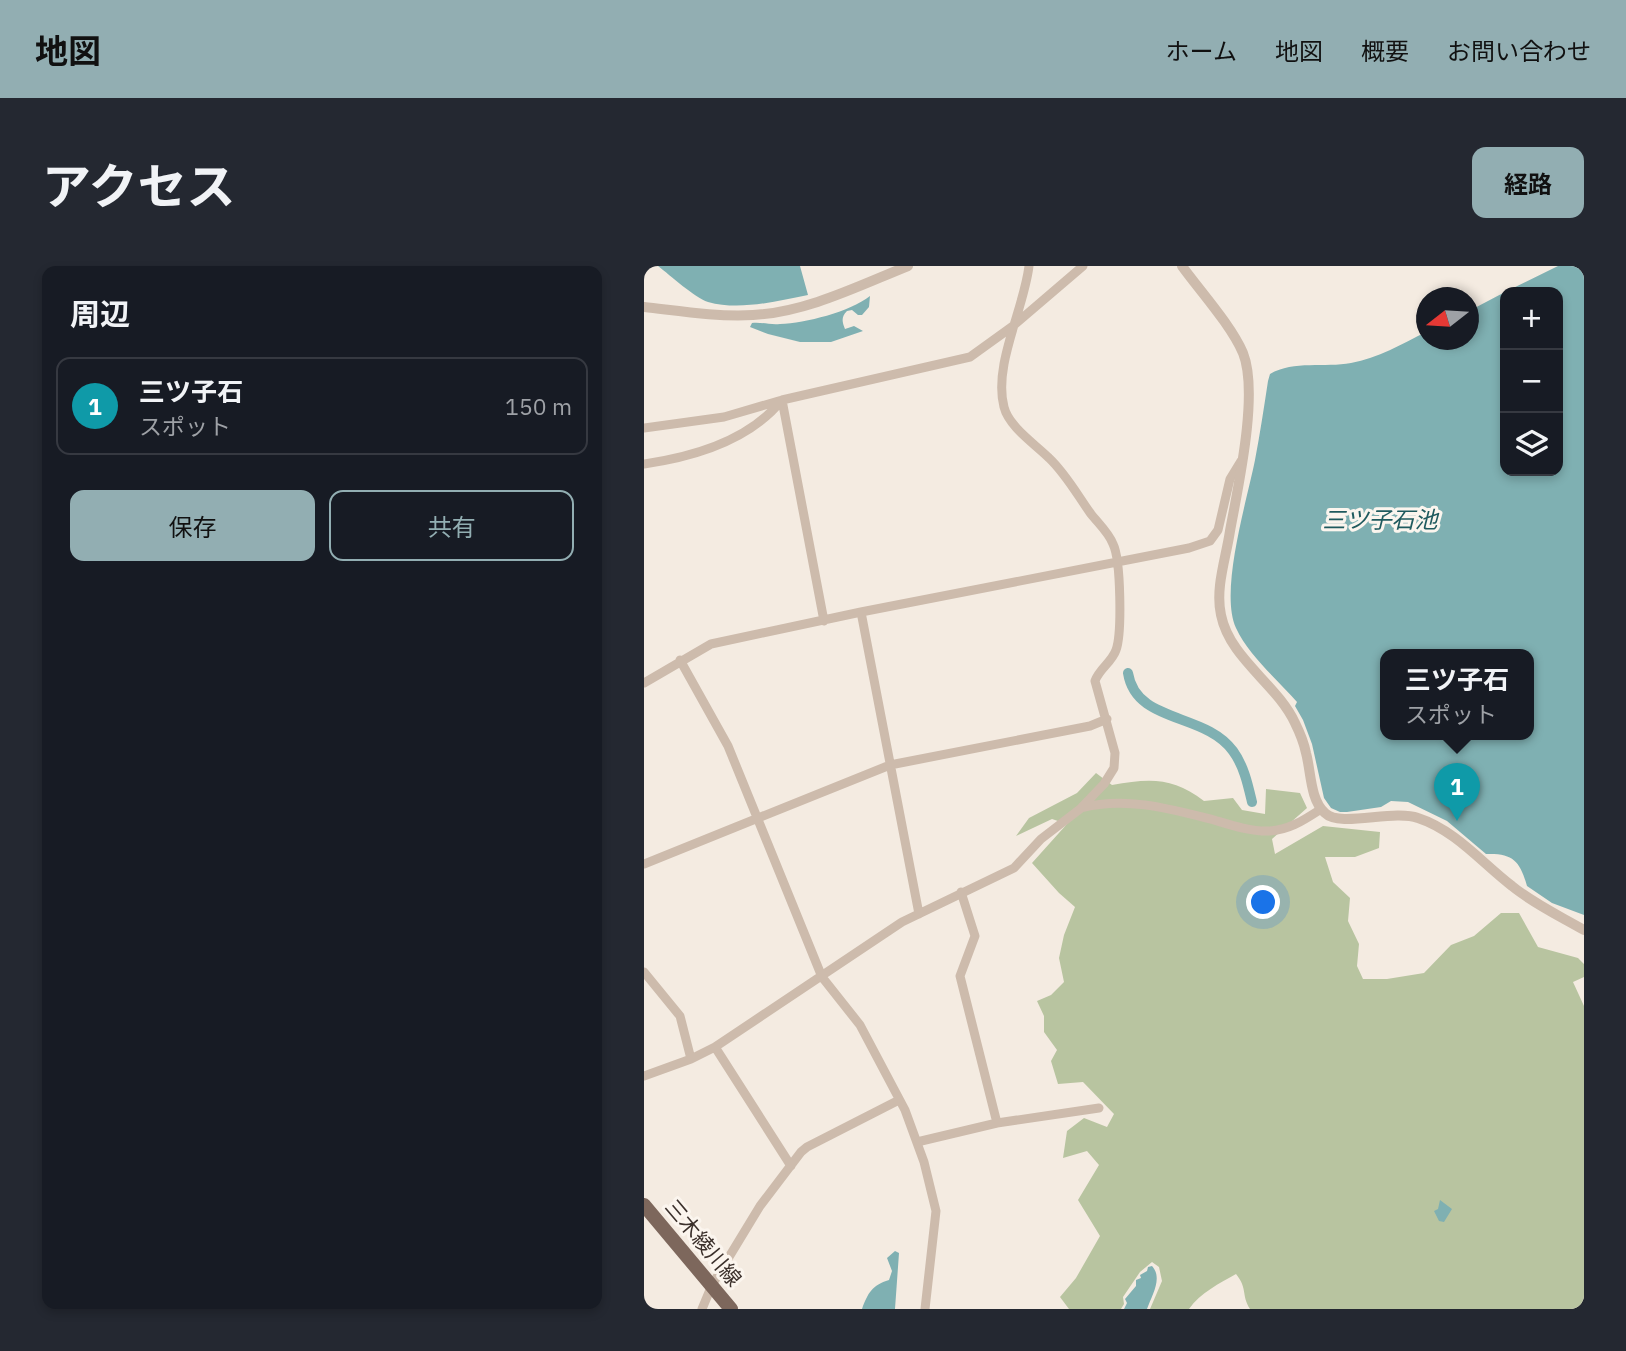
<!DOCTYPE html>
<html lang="ja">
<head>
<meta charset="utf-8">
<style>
	:root { --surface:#171b24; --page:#242831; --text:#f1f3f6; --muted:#9ea1a6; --line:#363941; --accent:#92aeb2 }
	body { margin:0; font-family:"IBM Plex Sans","Noto Sans JP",sans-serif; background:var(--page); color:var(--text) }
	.controls { position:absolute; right:21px; top:21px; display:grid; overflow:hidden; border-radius:14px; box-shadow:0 4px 10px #0003 }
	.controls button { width:63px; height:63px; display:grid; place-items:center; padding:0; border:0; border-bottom:2px solid var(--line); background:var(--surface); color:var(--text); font:35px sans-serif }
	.compass { position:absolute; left:772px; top:21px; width:63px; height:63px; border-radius:50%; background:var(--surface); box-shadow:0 4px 10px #0003; rotate:253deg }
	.you { position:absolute; left:620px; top:637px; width:24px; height:24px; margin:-18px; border:5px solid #fff; border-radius:50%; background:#1a73e8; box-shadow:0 0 0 10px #1a73e833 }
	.badge { display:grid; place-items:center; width:46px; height:46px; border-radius:50%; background:var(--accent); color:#fff; font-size:23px; font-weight:700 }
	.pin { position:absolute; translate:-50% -58px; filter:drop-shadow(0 2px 4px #0008) }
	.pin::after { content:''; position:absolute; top:37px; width:24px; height:21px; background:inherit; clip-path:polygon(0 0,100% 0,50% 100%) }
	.popup { position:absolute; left:736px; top:383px; width:154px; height:91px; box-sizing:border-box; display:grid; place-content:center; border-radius:14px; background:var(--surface); filter:drop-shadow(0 2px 5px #0005); font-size:23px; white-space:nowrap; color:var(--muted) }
	.popup b { font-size:26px; color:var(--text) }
	.popup::after { content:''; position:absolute; left:50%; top:100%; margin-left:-14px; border:14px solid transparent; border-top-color:var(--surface) }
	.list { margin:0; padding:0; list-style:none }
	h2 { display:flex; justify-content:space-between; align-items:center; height:91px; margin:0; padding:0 28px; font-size:30px }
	h2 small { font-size:23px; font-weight:400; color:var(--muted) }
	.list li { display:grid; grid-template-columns:46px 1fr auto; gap:21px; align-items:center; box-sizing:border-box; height:98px; margin:0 14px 14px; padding:0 14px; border:2px solid var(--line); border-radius:14px }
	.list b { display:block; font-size:26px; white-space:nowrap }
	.list p { margin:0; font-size:23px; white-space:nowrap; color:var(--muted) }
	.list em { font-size:23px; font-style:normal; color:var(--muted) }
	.actions { display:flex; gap:14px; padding:21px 28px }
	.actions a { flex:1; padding:16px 0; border:2px solid var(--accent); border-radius:14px; text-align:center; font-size:24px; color:var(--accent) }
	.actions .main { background:var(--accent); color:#111 }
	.icon { flex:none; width:38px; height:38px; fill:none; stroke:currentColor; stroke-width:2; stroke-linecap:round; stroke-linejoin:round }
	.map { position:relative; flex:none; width:940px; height:1043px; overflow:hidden; border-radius:14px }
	header { display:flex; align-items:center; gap:42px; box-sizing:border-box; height:98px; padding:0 35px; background:var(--accent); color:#111 }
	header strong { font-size:33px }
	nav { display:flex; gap:38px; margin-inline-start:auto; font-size:24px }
	.intro { display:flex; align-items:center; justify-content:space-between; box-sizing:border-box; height:168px; padding:0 42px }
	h1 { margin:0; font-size:49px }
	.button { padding:18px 32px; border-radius:14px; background:var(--accent); color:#111; font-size:24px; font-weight:700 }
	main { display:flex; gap:42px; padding:0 42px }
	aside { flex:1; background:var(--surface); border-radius:14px; box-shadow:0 4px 10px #0003 }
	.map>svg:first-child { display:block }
</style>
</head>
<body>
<header>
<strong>地図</strong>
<nav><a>ホーム</a><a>地図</a><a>概要</a><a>お問い合わせ</a></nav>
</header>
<div class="intro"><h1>アクセス</h1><a class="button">経路</a></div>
<main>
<aside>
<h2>周辺<small></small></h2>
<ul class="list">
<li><span class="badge" style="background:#0f9aa8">1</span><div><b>三ツ子石</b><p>スポット</p></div><em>150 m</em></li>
</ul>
<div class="actions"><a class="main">保存</a><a>共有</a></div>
</aside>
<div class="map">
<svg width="940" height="1043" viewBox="0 0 940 1043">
	<rect width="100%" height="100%" fill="#f4ebe1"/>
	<path fill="#b8c4a0" d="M452,507L468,519C506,512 529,511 560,535L589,532L598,544L621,548L622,523L656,527L663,542L628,573L631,588L679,560L736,566L735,582L711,591H681L689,616L706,632L704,655L715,678L713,700L719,713H743L780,707L807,679L830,670L857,647H875L894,681L934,692L940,698V711L929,716L940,740V1043H606C597,1029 604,1023 592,1008C576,1017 556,1027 545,1043H506L518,1015L515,1001L508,996L496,1006L479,1031L480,1038L477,1043H425L416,1031L432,1012L456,970L434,934L455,899L443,885L419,892L423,865L440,852L463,861L470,848L439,816L414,818L407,795L413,784L400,766V750L393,735L407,729L420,716L415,692L420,669L431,641L415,627L388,597L423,558L408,553L372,570L385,552L433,527Z"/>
	<path fill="#7fb0b2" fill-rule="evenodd" d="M14,0H156L164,29C133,35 96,45 64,36C50,31 27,10 14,0Z
		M914,0H940V649L908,637L883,620C876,595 869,587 842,588L803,555L764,536L747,535L737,541L703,546H696L687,542L680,532L668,478L659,454L651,440L653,436C633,413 605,390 592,362C575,325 603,235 611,194C616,168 620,141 624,115L626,108C650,94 681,102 707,97C734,92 758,78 782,66V74H824L825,45L861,26V205H914V26H861ZM741,389H885V469H741Z
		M226,30L225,41L218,49H214L208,44L203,45C197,51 198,56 201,63L210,60L219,65L187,76H156L124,68L106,61L108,57C117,56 126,59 136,58C162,57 205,46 226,30Z
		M796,934L808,943L800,956L795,955L790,945L794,943Z
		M251,985L255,987L251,1043H218C224,1027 228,1019 245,1014L248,1005L243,992Z
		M508,1000C519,1012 508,1029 503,1043H480L483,1037L481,1033L492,1020V1014L497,1012L496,1009L503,1005L504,1001Z"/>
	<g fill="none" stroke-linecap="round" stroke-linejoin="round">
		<path stroke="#7fb0b2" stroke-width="10" d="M484,407C492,458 561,446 589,485C600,500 604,519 608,536"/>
		<path stroke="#cdbbac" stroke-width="9" d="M138,134L180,355
			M0,162L80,151L138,134L326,91L369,60L439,0
			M0,198C49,191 105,175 138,134
			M217,346L275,648
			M36,394L84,480L178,711L216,759L261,844L280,896L292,945L281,1043
			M0,417L67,378L217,346L545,282L566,275L574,264L586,213L597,195
			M437,542C482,530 527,543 570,554C587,559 605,565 623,565C644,565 660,554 677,543
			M0,598L246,499L446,460L463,453
			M317,626L331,670L316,710L353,857
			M0,706L36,750L47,793
			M71,781L147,900
			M0,810L47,793L71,781L258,656L370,602L397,573L436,543L460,518L470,502L471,487L451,415C455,403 468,396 472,384C478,368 477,294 469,278C465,267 454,257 447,248C434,230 422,208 405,192C391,178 365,161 360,141C349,99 380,43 385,0
			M273,876L353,857L455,842
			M58,1043L68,1019L116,940L157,886L163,881L255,834"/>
		<path stroke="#cdbbac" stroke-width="10" d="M538,0C556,25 587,59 599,87C615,127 594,221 586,265C582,292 571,322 577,349C586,393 633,418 651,457C656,467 660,477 662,487C667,505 666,534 681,547C696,562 749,543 774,552C811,564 838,597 868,620C890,638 916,650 940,664
			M0,41C36,45 72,51 109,49C163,46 214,20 264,0"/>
		<path stroke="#7d675c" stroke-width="14" d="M0,939L87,1043"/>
	</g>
	<g text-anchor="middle" stroke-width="6" stroke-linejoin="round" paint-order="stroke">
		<g font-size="21" fill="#3b302b" stroke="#fbf5ee">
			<text transform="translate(59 977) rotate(50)" y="7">三木綾川線</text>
		</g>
		<g font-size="23" font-style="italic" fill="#1f5a5e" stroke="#fbf5ee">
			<text x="736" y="262">三ツ子石池</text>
		</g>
	</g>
</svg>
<div class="controls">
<button>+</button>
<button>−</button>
<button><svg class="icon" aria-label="layers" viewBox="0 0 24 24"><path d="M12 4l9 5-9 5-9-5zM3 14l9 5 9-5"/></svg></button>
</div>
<svg class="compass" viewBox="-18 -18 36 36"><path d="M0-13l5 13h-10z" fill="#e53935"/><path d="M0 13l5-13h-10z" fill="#9ea1a6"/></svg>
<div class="you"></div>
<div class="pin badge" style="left:813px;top:555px;background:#0f9aa8">1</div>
<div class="popup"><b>三ツ子石</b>スポット</div>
</div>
</main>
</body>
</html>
